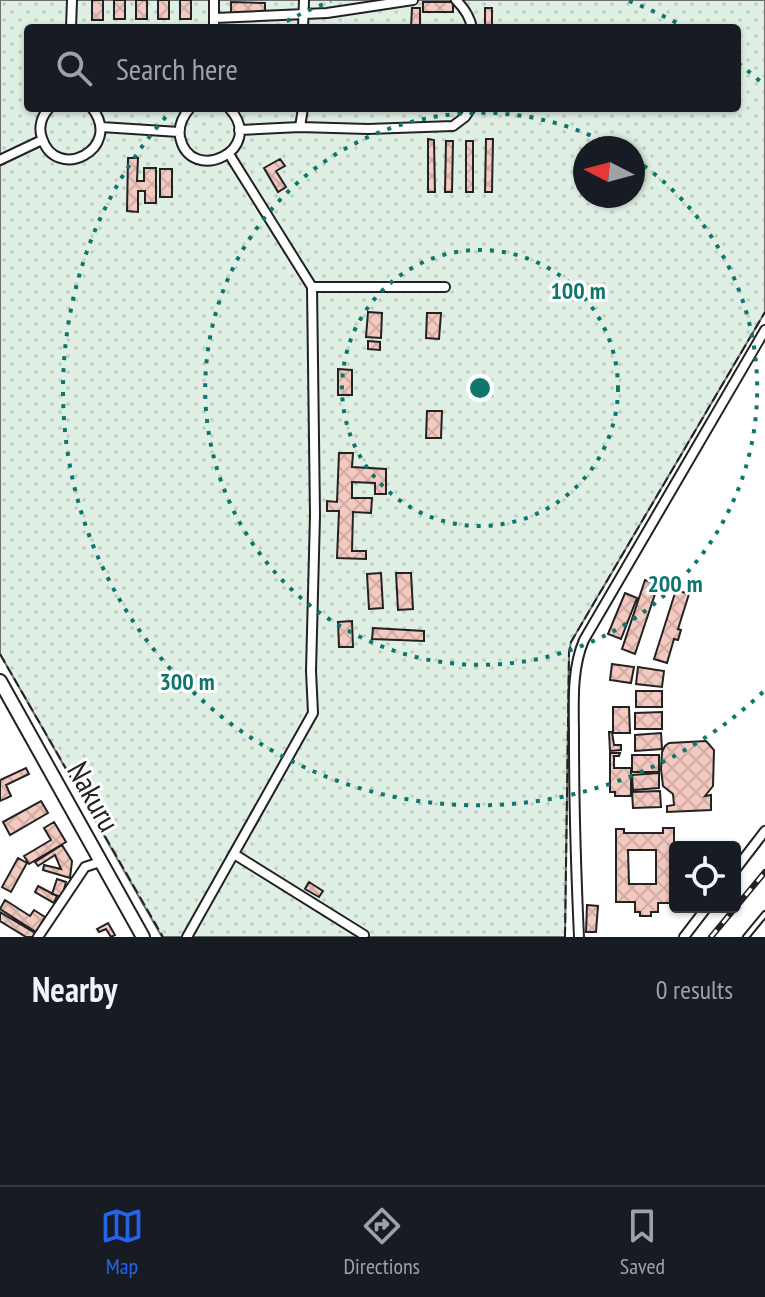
<!DOCTYPE html>
<html lang="en">
<head>
<meta charset="utf-8">
<style>
	:root { --surface:#171b24; --page:#20242c; --text:#f1f3f6; --muted:#9ea1a6; --line:#363941; --accent:#2563eb }
	body { margin:0; font-family:"PT Sans Narrow",sans-serif; background:var(--page); color:var(--text) }
	.controls { position:absolute; right:24px; bottom:24px; display:grid; overflow:hidden; border-radius:8px; box-shadow:0 2px 6px #0004 }
	.controls button { width:72px; height:72px; display:grid; place-items:center; padding:0; border:0; border-bottom:2px solid var(--line); background:var(--surface); color:var(--text); font:40px sans-serif }
	.compass { position:absolute; left:573px; top:136px; width:72px; height:72px; border-radius:50%; background:var(--surface); box-shadow:0 2px 6px #0004; rotate:276deg }
	.list { margin:0; padding:0; list-style:none }
	h2 { display:flex; justify-content:space-between; align-items:center; height:104px; margin:0; padding:0 32px; font-size:34px }
	h2 small { font-size:26px; font-weight:400; color:var(--muted) }
	.icon { flex:none; width:44px; height:44px; fill:none; stroke:currentColor; stroke-width:2; stroke-linecap:round; stroke-linejoin:round }
	.map { position:relative; flex:none; width:765px; height:937px; overflow:hidden }
	.search { position:absolute; background:var(--surface); box-shadow:0 2px 6px #0004; left:24px; right:24px; top:24px; height:88px; display:flex; align-items:center; gap:20px; box-sizing:border-box; padding:0 28px; border-radius:8px; color:var(--muted); font-size:30px }
	.sheet { height:248px; background:var(--surface) }
	nav { display:flex; justify-content:space-around; align-items:center; box-sizing:border-box; height:112px; border-top:2px solid var(--line); background:var(--surface); font-size:22px; color:var(--muted) }
	nav a { display:grid; justify-items:center; gap:4px }
	nav .on { color:var(--accent) }
	.map>svg:first-child { display:block }
</style>
</head>
<body>
<div class="map">
<svg width="765" height="937" viewBox="0 0 765 937">
	<defs>
		<pattern id="grass-dots" width="8" height="8" patternUnits="userSpaceOnUse" patternTransform="scale(2)"><rect width="8" height="8" fill="#e0efe3"/><path d="M2 2h.1M6 6h.1" fill="none" stroke="#c0cdc2" stroke-width="1.8" stroke-linecap="round"/></pattern>
		<pattern id="building-cross-hatch" width="8" height="8" patternUnits="userSpaceOnUse" patternTransform="scale(2)"><rect width="8" height="8" fill="#f3c9c0"/><path d="M0 0l8 8M0 8l8-8" fill="none" stroke="#d0aca5"/></pattern>
	</defs>
	<rect width="100%" height="100%" fill="#fff"/>
	<path fill="url(#grass-dots)" stroke="#6f6f6f" stroke-width="2" fill-rule="evenodd" d="M0,0H765V312L571,642L569,653L565,937H162L0,654ZM28,28H737V108H28ZM585,148H633V196H585Z"/>
	<path fill="url(#building-cross-hatch)" stroke="#222" stroke-width="2" fill-rule="evenodd" d="M92,0H103V20H92Z
		M114,0H125V19H114Z
		M136,0H147V19H136Z
		M158,0H169V19H158Z
		M180,0H191V19H180Z
		M231,2L265,3V13H231Z
		M423,2H453V12H423Z
		M412,8H420V28H411Z
		M485,8H492V28H485Z
		M428,139L434,140L435,192H428Z
		M486,139H493L492,192H485Z
		M446,141H453L452,192H445Z
		M466,141H473V192H466Z
		M128,158H138L137,181H144V168H156V203H145V191H138V212L127,211Z
		M280,159L285,166L276,171L286,187L278,192L264,168Z
		M160,169H172V197H160Z
		M368,312L382,313L381,338L366,337Z
		M427,313H441L439,339L426,338Z
		M368,341L380,342V350L368,349Z
		M338,369L352,370V395H338Z
		M427,411H442L441,438H426Z
		M339,453H353L352,467L386,469V494H375V483L352,482V498H372L371,513L353,512L352,551H366V559L337,558L339,511H327V501L337,502Z
		M381,573L383,608L369,609L367,574Z
		M396,573H411L413,609L398,610Z
		M645,580L658,585L635,654L622,649Z
		M676,590L689,594L678,629L681,630L678,640L674,639L667,663L654,659Z
		M625,593L637,598L621,639L608,634Z
		M352,621L353,647H339L338,622Z
		M373,628L424,631V641L372,639Z
		M612,664L634,667L631,683L610,680Z
		M638,667L664,671L662,687L636,684Z
		M636,691H662V707H636Z
		M613,707H629L630,733H613Z
		M662,712V729H635V713Z
		M609,732H612L614,745H621V750L610,751Z
		M661,733L662,749L635,751V735Z
		M706,741L714,750L713,786L705,796L711,795V810L667,812V806L674,805L673,794L663,786L661,769L662,752L665,746L669,743Z
		M610,753H620L619,756H614V768H631V796H615V792H610Z
		M632,755H659V772H632Z
		M26,768L29,774L6,785L11,796L0,801V780Z
		M659,773V788L633,790L632,775Z
		M660,791L661,807L633,808L632,792Z
		M41,801L48,813L10,835L3,822Z
		M54,822L66,842L29,864L24,856L51,840L44,828Z
		M663,828H674V903H658V912H651V916H640V912H635V902H616V829H624V833H663ZM628,850H656V884H629Z
		M62,845L72,861L70,878L43,870L44,865L61,869L55,855L38,866L35,862Z
		M18,858L27,863L11,892L2,887Z
		M57,879L66,882L62,897L52,894Z
		M309,882L323,891L319,897L305,889Z
		M38,886L57,896L54,903L35,892Z
		M5,900L30,916L34,910L45,917L36,932L0,909Z
		M587,905L598,906L596,932H586Z
		M0,912L35,933L33,937H26L0,921Z
		M108,923L115,935L111,937L106,929L99,932L97,929Z"/>
	<g fill="none" stroke-linecap="round" stroke-linejoin="round">
		<g stroke="#222" stroke-width="8">
			<path id="service" d="M746,937L765,914"/>
		</g>
		<g stroke="#222" stroke-width="12">
			<path id="minor" d="M214,0V28
				M456,0C464,8 470,16 472,28
				M215,18L327,13L413,0
				M71,28L72,0
				M303,28L304,0
				M49,108C42,116 38,127 42,138C56,183 124,149 92,108
				M190,108C183,116 178,125 180,137C190,186 268,150 229,108
				M101,127L179,132
				M300,127L368,129L453,126L465,117L471,108
				M239,130L300,127L303,108
				M0,160L42,140
				M312,287H445
				M234,854L364,935
				M735,870L765,831
				M38,937L81,873L85,867L100,862
				M187,937L313,713L311,671L315,515L312,287L229,154
				M579,937C576,871 574,804 574,738C574,706 571,670 584,640L765,330
				M684,937L707,907"/>
		</g>
		<g stroke="#222" stroke-width="16">
			<path id="secondary" d="M0,681L143,937"/>
		</g>
		<use href="#service" stroke="#fff" stroke-width="4"/>
		<use href="#minor" stroke="#fff" stroke-width="8"/>
		<use href="#secondary" stroke="#fff" stroke-width="12"/>
		<g stroke="#222" stroke-width="6">
			<path id="rail" d="M711,937L765,872"/>
		</g>
		<use href="#rail" stroke="#fff" stroke-width="3" stroke-dasharray="9" stroke-linecap="butt"/>
		<path stroke="#222" stroke-width="2" stroke-dasharray="10 4" stroke-linecap="butt" d="M0,654L163,937
			M565,937L569,653L571,642L765,312"/>
	</g>
	<g fill="none" stroke="#0f766e" stroke-width="4" stroke-dasharray="4 8">
		<circle cx="480" cy="388" r="138"/>
		<path d="M634 159A276 276 0 1 1 616 148"/>
		<path d="M763 692A415 415 0 0 1 172 110M276 27A415 415 0 0 1 331 1M629 1A415 415 0 0 1 684 27M738 63A415 415 0 0 1 763 84"/>
	</g>
	<g text-anchor="middle" stroke-width="6" stroke-linejoin="round" paint-order="stroke">
		<g font-size="30" fill="#222" stroke="#fff">
			<text transform="translate(93 797) rotate(61)" y="10">Nakuru</text>
		</g>
	</g>
	<circle cx="480" cy="388" r="12" fill="#0f766e" stroke="#fff" stroke-width="4"/>
	<g font-size="24" text-anchor="middle" font-weight="bold" fill="#0f766e" stroke="#fff" stroke-width="6" stroke-linejoin="round" paint-order="stroke">
		<text x="578" y="299">100 m</text>
		<text x="675" y="592">200 m</text>
		<text x="187" y="690">300 m</text>
	</g>
</svg>
<div class="controls">
<button><svg class="icon" aria-label="locate" viewBox="0 0 24 24"><circle cx="12" cy="12" r="6"/><path d="M12 2v4M12 18v4M2 12h4M18 12h4"/></svg></button>
</div>
<svg class="compass" viewBox="-18 -18 36 36"><path d="M0-13l5 13h-10z" fill="#e53935"/><path d="M0 13l5-13h-10z" fill="#9ea1a6"/></svg>
<div class="search"><svg class="icon" aria-label="search" viewBox="0 0 24 24"><circle cx="10" cy="10" r="6"/><path d="M15 15l6 6"/></svg>Search here</div>
</div>
<section class="sheet">
<h2>Nearby<small>0 results</small></h2>
<ul class="list">
</ul>
</section>
<nav>
<a class="on"><svg class="icon" aria-label="map" viewBox="0 0 24 24"><path d="M3 6l6-2 6 2 6-2v14l-6 2-6-2-6 2zM9 4v14M15 6v14"/></svg>Map</a>
<a><svg class="icon" aria-label="directions" viewBox="0 0 24 24"><path d="M12 3l9 9-9 9-9-9zM9 14v-3h6M13 9l2 2-2 2"/></svg>Directions</a>
<a><svg class="icon" aria-label="saved" viewBox="0 0 24 24"><path d="M7 4h10v16l-5-4-5 4z"/></svg>Saved</a>
</nav>
</body>
</html>
